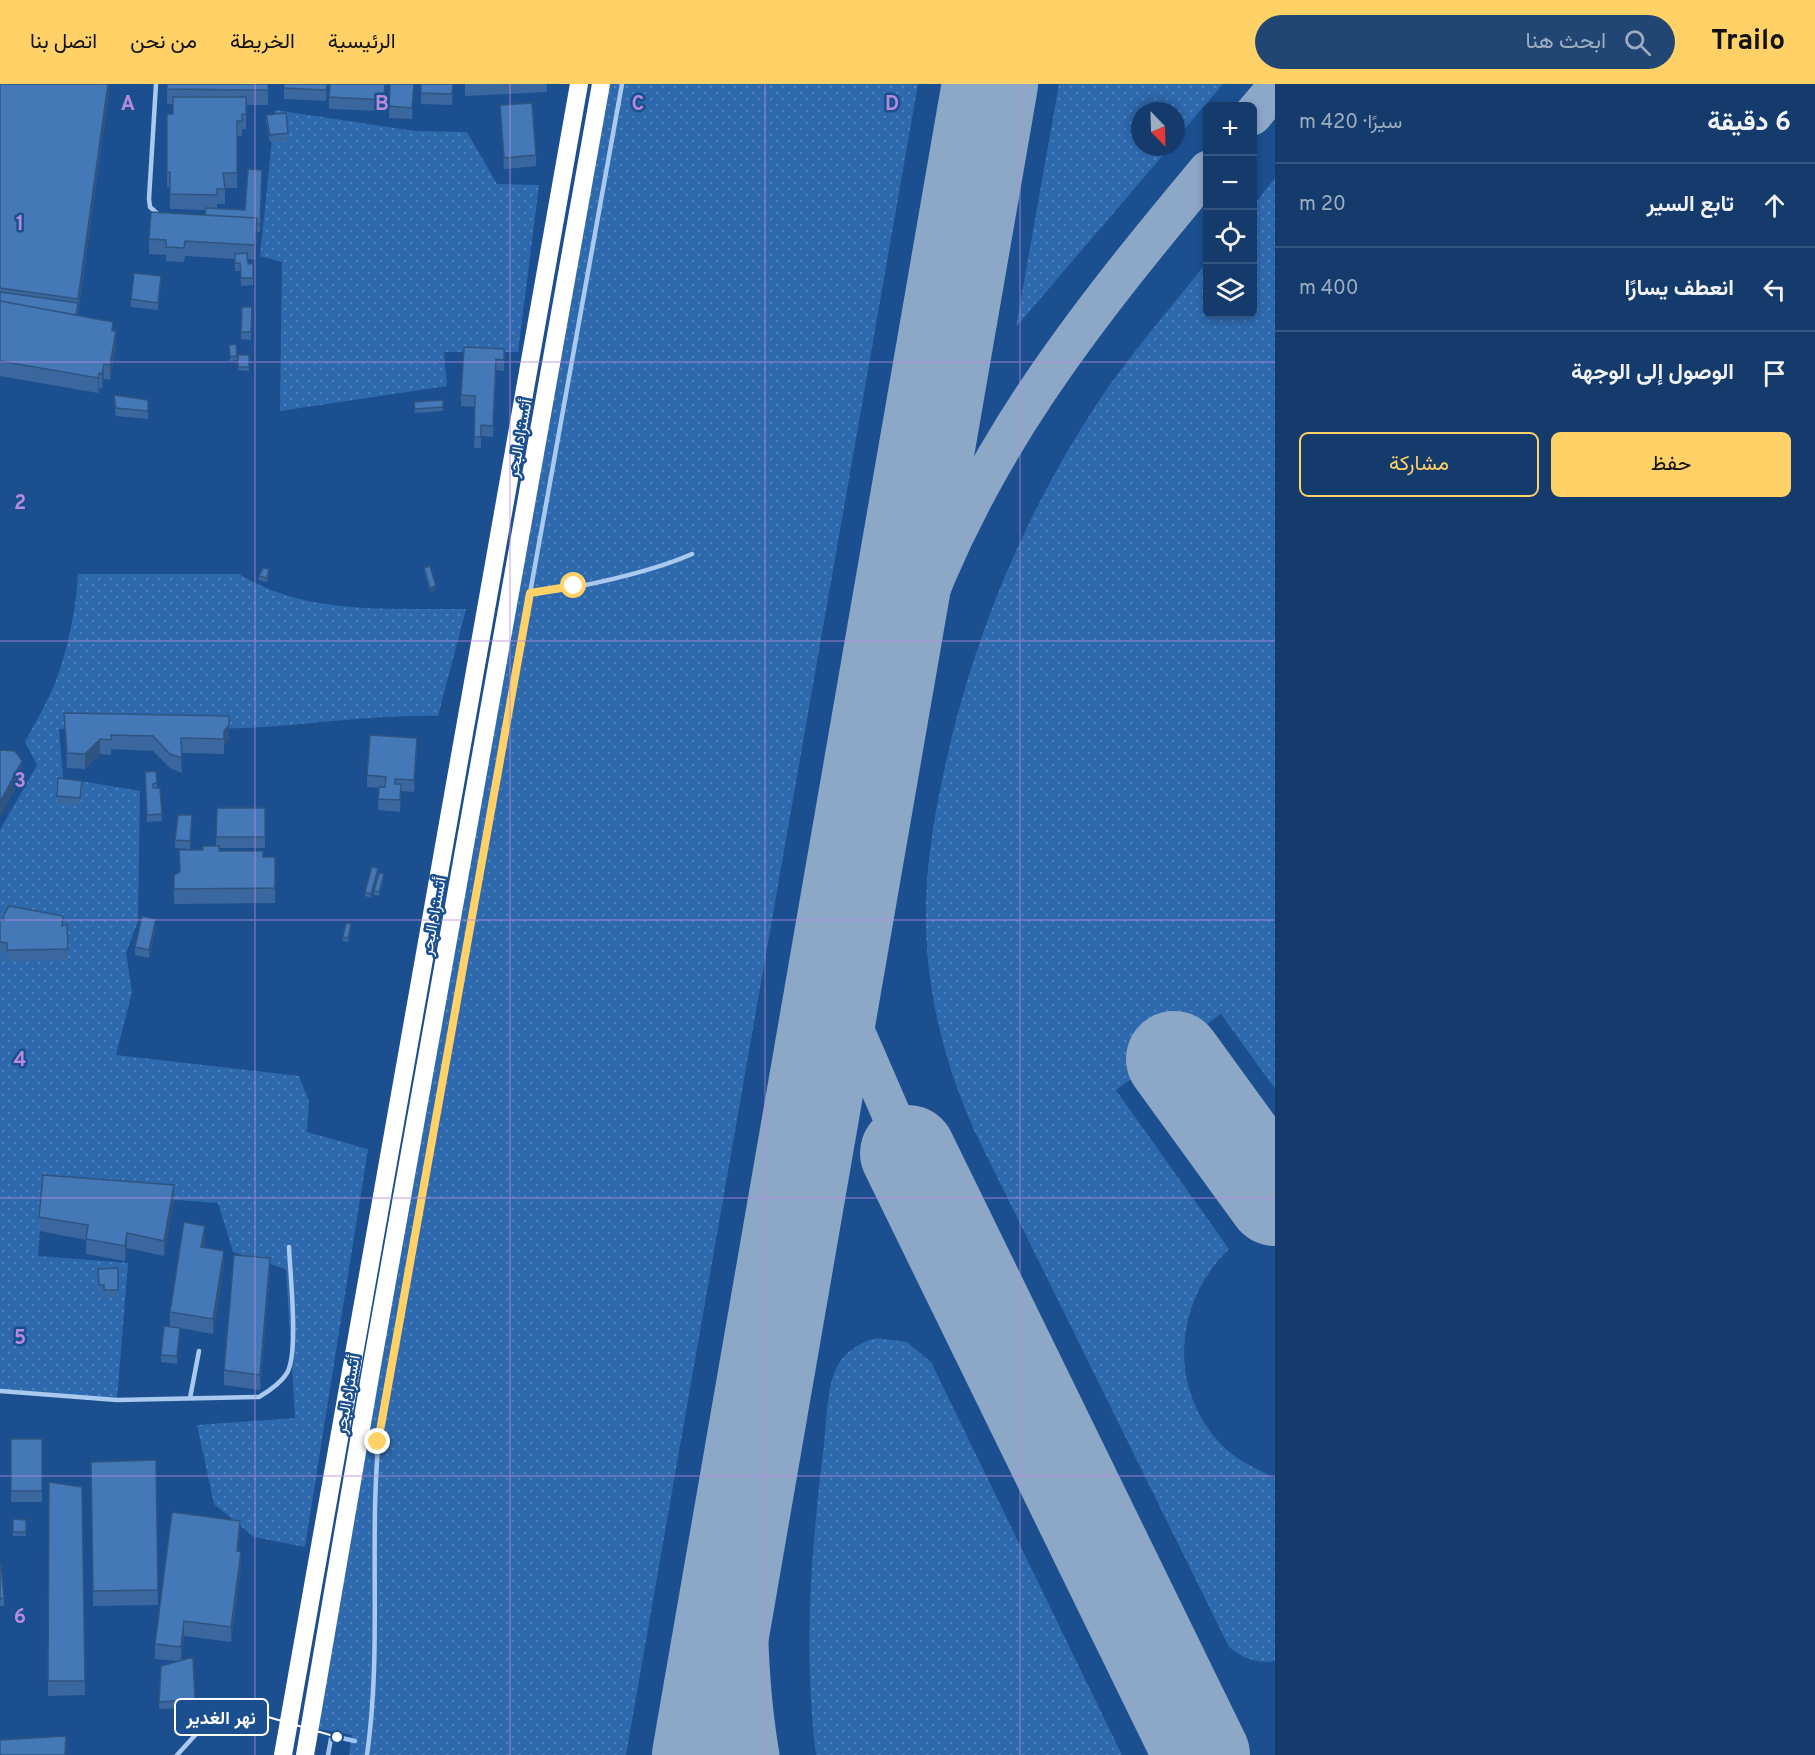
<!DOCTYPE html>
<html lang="ar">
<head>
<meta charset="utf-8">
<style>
	:root { --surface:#143b6b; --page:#214673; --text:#f1f3f6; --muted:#9dadc1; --line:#33557e; --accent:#ffd166 }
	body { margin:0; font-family:Overpass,Vazirmatn,sans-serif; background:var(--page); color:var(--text); direction:rtl }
	.controls { position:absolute; right:18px; top:18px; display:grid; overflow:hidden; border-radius:9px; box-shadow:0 3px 9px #0003 }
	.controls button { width:54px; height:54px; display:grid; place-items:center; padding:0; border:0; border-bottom:2px solid var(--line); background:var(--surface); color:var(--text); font:30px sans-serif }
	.compass { position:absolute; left:1131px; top:18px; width:54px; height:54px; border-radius:50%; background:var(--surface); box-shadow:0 3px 9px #0003; rotate:157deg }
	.stop { position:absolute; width:18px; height:18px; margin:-14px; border:4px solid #ffd166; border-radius:50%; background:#fff }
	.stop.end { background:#ffd166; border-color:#fff; box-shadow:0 2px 6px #0008 }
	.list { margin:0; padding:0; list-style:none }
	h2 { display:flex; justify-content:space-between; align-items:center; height:78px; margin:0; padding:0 24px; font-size:26px }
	h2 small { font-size:20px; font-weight:400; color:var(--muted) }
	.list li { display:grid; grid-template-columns:39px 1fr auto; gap:18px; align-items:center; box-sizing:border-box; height:84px; padding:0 24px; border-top:2px solid var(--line) }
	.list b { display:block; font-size:22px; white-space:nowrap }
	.list em { font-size:20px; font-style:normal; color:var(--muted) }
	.actions { display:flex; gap:12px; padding:18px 24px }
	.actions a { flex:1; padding:14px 0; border:2px solid var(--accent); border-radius:9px; text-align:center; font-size:21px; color:var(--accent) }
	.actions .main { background:var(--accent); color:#111 }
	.icon { flex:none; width:33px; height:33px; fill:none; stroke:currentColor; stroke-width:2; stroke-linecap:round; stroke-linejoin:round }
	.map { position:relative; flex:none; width:1275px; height:1671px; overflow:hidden; direction:ltr }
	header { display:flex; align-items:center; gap:36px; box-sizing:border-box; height:84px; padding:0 30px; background:var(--accent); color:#111 }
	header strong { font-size:28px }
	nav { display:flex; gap:33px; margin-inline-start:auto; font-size:21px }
	.search { width:420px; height:54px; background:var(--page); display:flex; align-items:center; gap:15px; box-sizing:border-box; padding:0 21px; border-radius:33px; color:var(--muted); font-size:22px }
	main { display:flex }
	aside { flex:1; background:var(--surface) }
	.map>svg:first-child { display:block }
</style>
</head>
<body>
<header>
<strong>Trailo</strong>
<div class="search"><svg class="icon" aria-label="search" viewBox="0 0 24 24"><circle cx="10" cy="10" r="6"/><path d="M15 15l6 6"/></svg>ابحث هنا</div>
<nav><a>الرئيسية</a><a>الخريطة</a><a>من نحن</a><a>اتصل بنا</a></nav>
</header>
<main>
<aside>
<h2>6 دقيقة<small>سيرًا · 420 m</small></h2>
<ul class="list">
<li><svg class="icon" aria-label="ahead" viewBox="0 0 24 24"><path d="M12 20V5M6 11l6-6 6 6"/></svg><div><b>تابع السير</b></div><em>20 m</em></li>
<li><svg class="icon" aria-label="left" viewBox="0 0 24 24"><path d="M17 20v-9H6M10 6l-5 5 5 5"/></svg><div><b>انعطف يسارًا</b></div><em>400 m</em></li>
<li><svg class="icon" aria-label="arrive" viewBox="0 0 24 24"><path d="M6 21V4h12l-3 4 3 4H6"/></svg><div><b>الوصول إلى الوجهة</b></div></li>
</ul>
<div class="actions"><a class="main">حفظ</a><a>مشاركة</a></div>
</aside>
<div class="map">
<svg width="1275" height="1671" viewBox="0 0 1275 1671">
	<defs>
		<pattern id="grass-dots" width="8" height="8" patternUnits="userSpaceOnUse" patternTransform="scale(1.5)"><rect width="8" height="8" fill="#2e69ad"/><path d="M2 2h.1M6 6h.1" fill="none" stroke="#4d80b9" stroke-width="1.8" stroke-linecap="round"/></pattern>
	</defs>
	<rect width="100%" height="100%" fill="#1b4f8f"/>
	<path fill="url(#grass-dots)" d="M600,0H918L626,1671H349L352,1651L310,1643Z
		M1059,0H1223L1176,55V27H1140V63H1170L1016,243Z
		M275,26L415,47L467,48L497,100L539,101L518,268H444L447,302L280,327L282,178L260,172Z
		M1275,94V1005L1221,930L1116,1006L1229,1165C1172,1220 1167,1310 1227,1366C1241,1378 1258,1386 1275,1394V1577C1257,1580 1242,1574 1229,1563L974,1046C950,992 934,936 928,877C922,816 929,757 942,697C969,563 1021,436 1096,321C1129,271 1170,225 1207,178L1208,230H1252L1253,122Z
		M78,490H239C307,532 389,524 466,525L438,632C372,630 307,642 242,644C182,647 120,640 59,645L63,694L140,707L138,837L126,869L132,908L116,971L299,992L309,1017L307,1048L368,1065L305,1463L254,1453L214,1420L197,1341L295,1334L286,1185L233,1168L218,1119L43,1106L38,1172L128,1179L117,1316L0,1307V746L37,681L25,658C35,639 47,619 55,599C68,565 76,526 78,490Z
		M876,1254L907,1258L931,1278L1122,1671H816C803,1564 811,1466 824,1360C827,1336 826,1305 837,1283C845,1267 859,1259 876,1254Z"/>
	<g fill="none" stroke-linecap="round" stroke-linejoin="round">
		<path stroke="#9cc4f0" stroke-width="4.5" d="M328,1671L331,1655L337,1653L355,1657"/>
		<path stroke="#8da7c7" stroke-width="39" d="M1252,32L1275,5
			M858,759C872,718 883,678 892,636C898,613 901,588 909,565C971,376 1082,237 1208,86
			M834,898L908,1069
			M749,1388C748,1483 744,1578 760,1671"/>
		<path stroke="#8da7c7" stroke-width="96" d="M1174,975L1275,1114
			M908,1069L1202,1671
			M700,1671L990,0"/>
		<path stroke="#a9c9ee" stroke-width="4.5" d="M156,0L149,115L150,123L159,131
			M530,509C574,506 651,488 692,470
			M0,1307L117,1316L259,1313C269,1307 281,1299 287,1289C299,1268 290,1190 289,1163
			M190,1314L199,1267
			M177,1671L220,1624
			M367,1671C383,1559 367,1446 381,1334L622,0"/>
		<path stroke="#fff" stroke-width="18" d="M283,1671L579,0
			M305,1671L372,1281L601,0"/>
	</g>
	<path fill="#3a679d" d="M0,0H109V8L78,231L113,247L116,262L110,296L104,295L102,305L99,304L98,309L0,292Z
		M167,0H268V21H246V45H242V52H237V104H225V120H217V125L245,126L262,86L260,148H257L255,176L248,175V180L253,179V201L241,202L240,187H235V175L185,172L184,178L166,177V171L149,170V155L205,131L206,126L170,125V103H167V30H173V20H167Z
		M284,0H327L326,17L284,15Z
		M385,0L384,27L329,25V13Z
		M414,0L412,35L389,34V22Z
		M421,0H453L452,21L421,20Z
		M465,0H547V8L465,12Z
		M500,21L536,71V82L504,85Z
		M266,31L288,49V57L270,58L266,38Z
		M161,200L158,226L131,223V215Z
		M242,223H252L251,256L241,255Z
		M229,265L237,272V276L230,277Z
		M504,265V287L496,286L493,353L481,352V364H474L475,323L461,322V311Z
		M249,271V287L238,286V283Z
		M114,311L148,316V335L116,332L114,318Z
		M443,316V327L415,329L414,318Z
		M424,484L436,506L430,508L424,488Z
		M269,489L267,498L259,496V492Z
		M64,629L229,656L224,661V670L181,669L182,689L170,684L153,667L111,665V671L100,670L85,685L67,684Z
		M417,665L414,708L401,707L400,728L378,726L379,704L367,703V691Z
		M156,687L157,704H160L162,737L147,738L145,688Z
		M82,704L80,722L57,719V712Z
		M217,724H265V764H219V767L263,773H275V819L174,820V791L180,788L203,766L216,762Z
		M192,738L190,765L175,764V756Z
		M378,789L371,814L365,812V808Z
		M384,794L379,812L374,811V807Z
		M3,832L63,842L68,865V876L7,877V870L0,869V836H3Z
		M156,843L149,874L135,871V863Z
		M351,844L348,858L343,857V853Z
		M174,1116L164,1172L127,1164L125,1177L86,1170V1156L39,1147V1133Z
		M205,1156L204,1164L224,1182L213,1250L180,1244L177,1280L161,1278V1271L170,1243V1228Z
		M118,1184V1213L104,1214V1208H99L98,1185Z
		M270,1189L260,1306L224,1301V1286Z
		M11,1355H42V1418H11Z
		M156,1376L158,1521L93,1522L91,1378Z
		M49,1398L82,1403L85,1611L48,1612Z
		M13,1435L26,1436V1452H13Z
		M240,1452L238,1468L241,1483L231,1558L184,1552L181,1576L195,1616V1624L159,1625V1618L178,1577L155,1575V1560Z
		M0,1481L4,1514V1522H0Z"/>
	<path fill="#305480" d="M108,0H109V8L76,243V232L78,215Z
		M257,134V149L255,176V161Z
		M116,247V262L110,296V281Z
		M104,280V295L102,305V290Z
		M99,289V304L98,309V294Z
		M436,502V506L430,508V504Z
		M229,641V656L224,661V647Z
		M417,654V665L414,708V696Z
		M100,655V670L85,685V670Z
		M22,677V692L0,733V718Z
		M378,785V789L371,814V810Z
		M156,835V843L149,874V866Z
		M174,1101V1116L164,1172V1157Z
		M205,1142V1156L201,1178V1163Z
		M127,1149V1164L125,1177V1162Z
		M224,1167V1182L213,1250V1235Z
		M270,1174V1189L260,1306V1291Z
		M180,1244V1251L177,1280V1272Z
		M240,1437V1452L237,1482V1467Z
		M241,1468V1483L231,1558V1543Z
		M184,1537V1552L181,1578V1563Z"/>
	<path fill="#4478b7" stroke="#305480" stroke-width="1.5" d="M0,0H108L78,215L0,204Z
		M167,0H268V6L167,5Z
		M284,0H327L326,6L284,4Z
		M330,0H385L384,16L329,13Z
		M390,0H414L412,24L389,22Z
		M421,0H453L452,10L421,9Z
		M173,13H246V30H242V37H237V89H223L225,105H217V111L170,110V88L167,89V30H173Z
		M532,19L536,71L504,74L500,21Z
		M286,29L288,49L270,51L266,31Z
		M248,85L262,86L260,140H257V134L205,131L206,124L245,126Z
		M151,128L257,134L255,161L185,157L184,164L166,163V156L149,155Z
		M247,169L248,180L253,179V194H241L240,179H235V170Z
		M134,189L161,192L158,219L131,215Z
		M0,208L78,219L76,231L0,217Z
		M0,217L113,238L112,247H116L110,281L104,280L102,290L99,289L98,294L0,277Z
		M242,223H252L251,248H241Z
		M236,260L237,272L230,273L229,261Z
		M464,263L504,265V276L496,275L493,342L481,341V353H474L475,312L461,311Z
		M238,271H249V283H238Z
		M114,311L148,316V327L116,324Z
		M443,316V323L415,325L414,318Z
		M430,482L436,502L430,504L424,484Z
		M263,484L269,485L267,494L259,492Z
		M64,629L229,632V641L224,647V655L181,654L182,674L170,670L153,652L111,651V656L100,655L85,670L67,669Z
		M370,651L417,654L414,696L395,695V700H401L400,716L378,715L379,703H385L386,693L367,691Z
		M0,666L15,667L22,677L0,718Z
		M156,687L157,699L153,700V704H160L162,730L147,731L145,688Z
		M58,694L82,697L80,714L57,712Z
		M217,724H265V753H216Z
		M178,731H192L190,757L175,756Z
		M203,762H219V767H263V773H275V804L174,805V791L180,788L179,766H203Z
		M372,782L378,785L371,810L365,808Z
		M379,789L384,790L379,808L374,807Z
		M9,822L63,832L62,842L67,840L68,865L7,866V859L0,858V836H4L3,832Z
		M142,832L156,835L149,866L135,863Z
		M346,839L351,840L348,854L343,853Z
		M43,1091L174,1101L164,1157L127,1149L125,1162L86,1155L88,1141L39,1133Z
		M184,1138L205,1142L201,1163L224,1167L213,1235L170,1228Z
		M234,1171L270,1174L260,1291L224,1286Z
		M118,1184V1206H104V1201H99L98,1185Z
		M164,1242L180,1244L177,1272L161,1271Z
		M11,1355H42V1407H11Z
		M156,1376L158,1506L93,1507L91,1378Z
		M49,1398L82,1403L85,1597H48Z
		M172,1428L240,1437L237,1467L241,1468L231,1543L184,1537L181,1563L155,1560Z
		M13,1435L26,1436V1448H13Z
		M0,1481H1L4,1514L0,1515Z
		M193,1573L195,1616L159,1618L161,1582Z
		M66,1652L65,1671H0V1656Z"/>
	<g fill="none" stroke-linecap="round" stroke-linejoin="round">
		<path stroke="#ffd166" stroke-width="8" d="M378,1358L530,509L574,502"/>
	</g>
	<path fill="none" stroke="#b68bdc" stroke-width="1.5" stroke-opacity="0.55" d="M255,0V1671M510,0V1671M765,0V1671M1020,0V1671M0,278H1275M0,557H1275M0,836H1275M0,1114H1275M0,1392H1275"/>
	<g text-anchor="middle" stroke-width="5" stroke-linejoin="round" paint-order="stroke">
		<g font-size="16" fill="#fff" stroke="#1b4f8f">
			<text transform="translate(519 354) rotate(-80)" y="6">أتستراد البحر</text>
			<text transform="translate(433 832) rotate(-80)" y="6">أتستراد البحر</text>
			<text transform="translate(347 1310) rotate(-80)" y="6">أتستراد البحر</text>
		</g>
	</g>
	<g font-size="20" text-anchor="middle" font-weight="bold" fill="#b68bdc" stroke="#1b4f8f" stroke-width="5" stroke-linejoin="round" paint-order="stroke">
		<text x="128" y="26">A</text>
		<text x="382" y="26">B</text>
		<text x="638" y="26">C</text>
		<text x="892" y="26">D</text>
		<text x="20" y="146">1</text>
		<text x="20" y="425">2</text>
		<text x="20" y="703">3</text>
		<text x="20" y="982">4</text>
		<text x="20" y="1260">5</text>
		<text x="20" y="1539">6</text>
	</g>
	<path fill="none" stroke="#fff" stroke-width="2" d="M337 1653L268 1633"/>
	<circle fill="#fff" stroke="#1b4f8f" stroke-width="2" cx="337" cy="1653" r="6"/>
	<rect fill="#1b4f8f" stroke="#fff" stroke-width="2" x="175" y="1615" width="93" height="36" rx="6"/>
	<g font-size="18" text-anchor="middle" font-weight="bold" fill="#fff">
		<text x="221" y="1640">نهر الغدير</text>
	</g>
</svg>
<div class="controls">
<button>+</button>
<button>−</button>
<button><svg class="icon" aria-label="locate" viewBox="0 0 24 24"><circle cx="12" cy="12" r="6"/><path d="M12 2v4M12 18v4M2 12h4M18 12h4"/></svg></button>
<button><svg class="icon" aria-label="layers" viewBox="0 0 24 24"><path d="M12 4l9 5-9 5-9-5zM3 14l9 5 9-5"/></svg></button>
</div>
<svg class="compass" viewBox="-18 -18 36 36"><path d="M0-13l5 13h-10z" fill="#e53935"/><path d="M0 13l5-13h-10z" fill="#9dadc1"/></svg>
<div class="stop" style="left:574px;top:502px"></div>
<div class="stop end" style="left:378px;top:1358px"></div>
</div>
</main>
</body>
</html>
